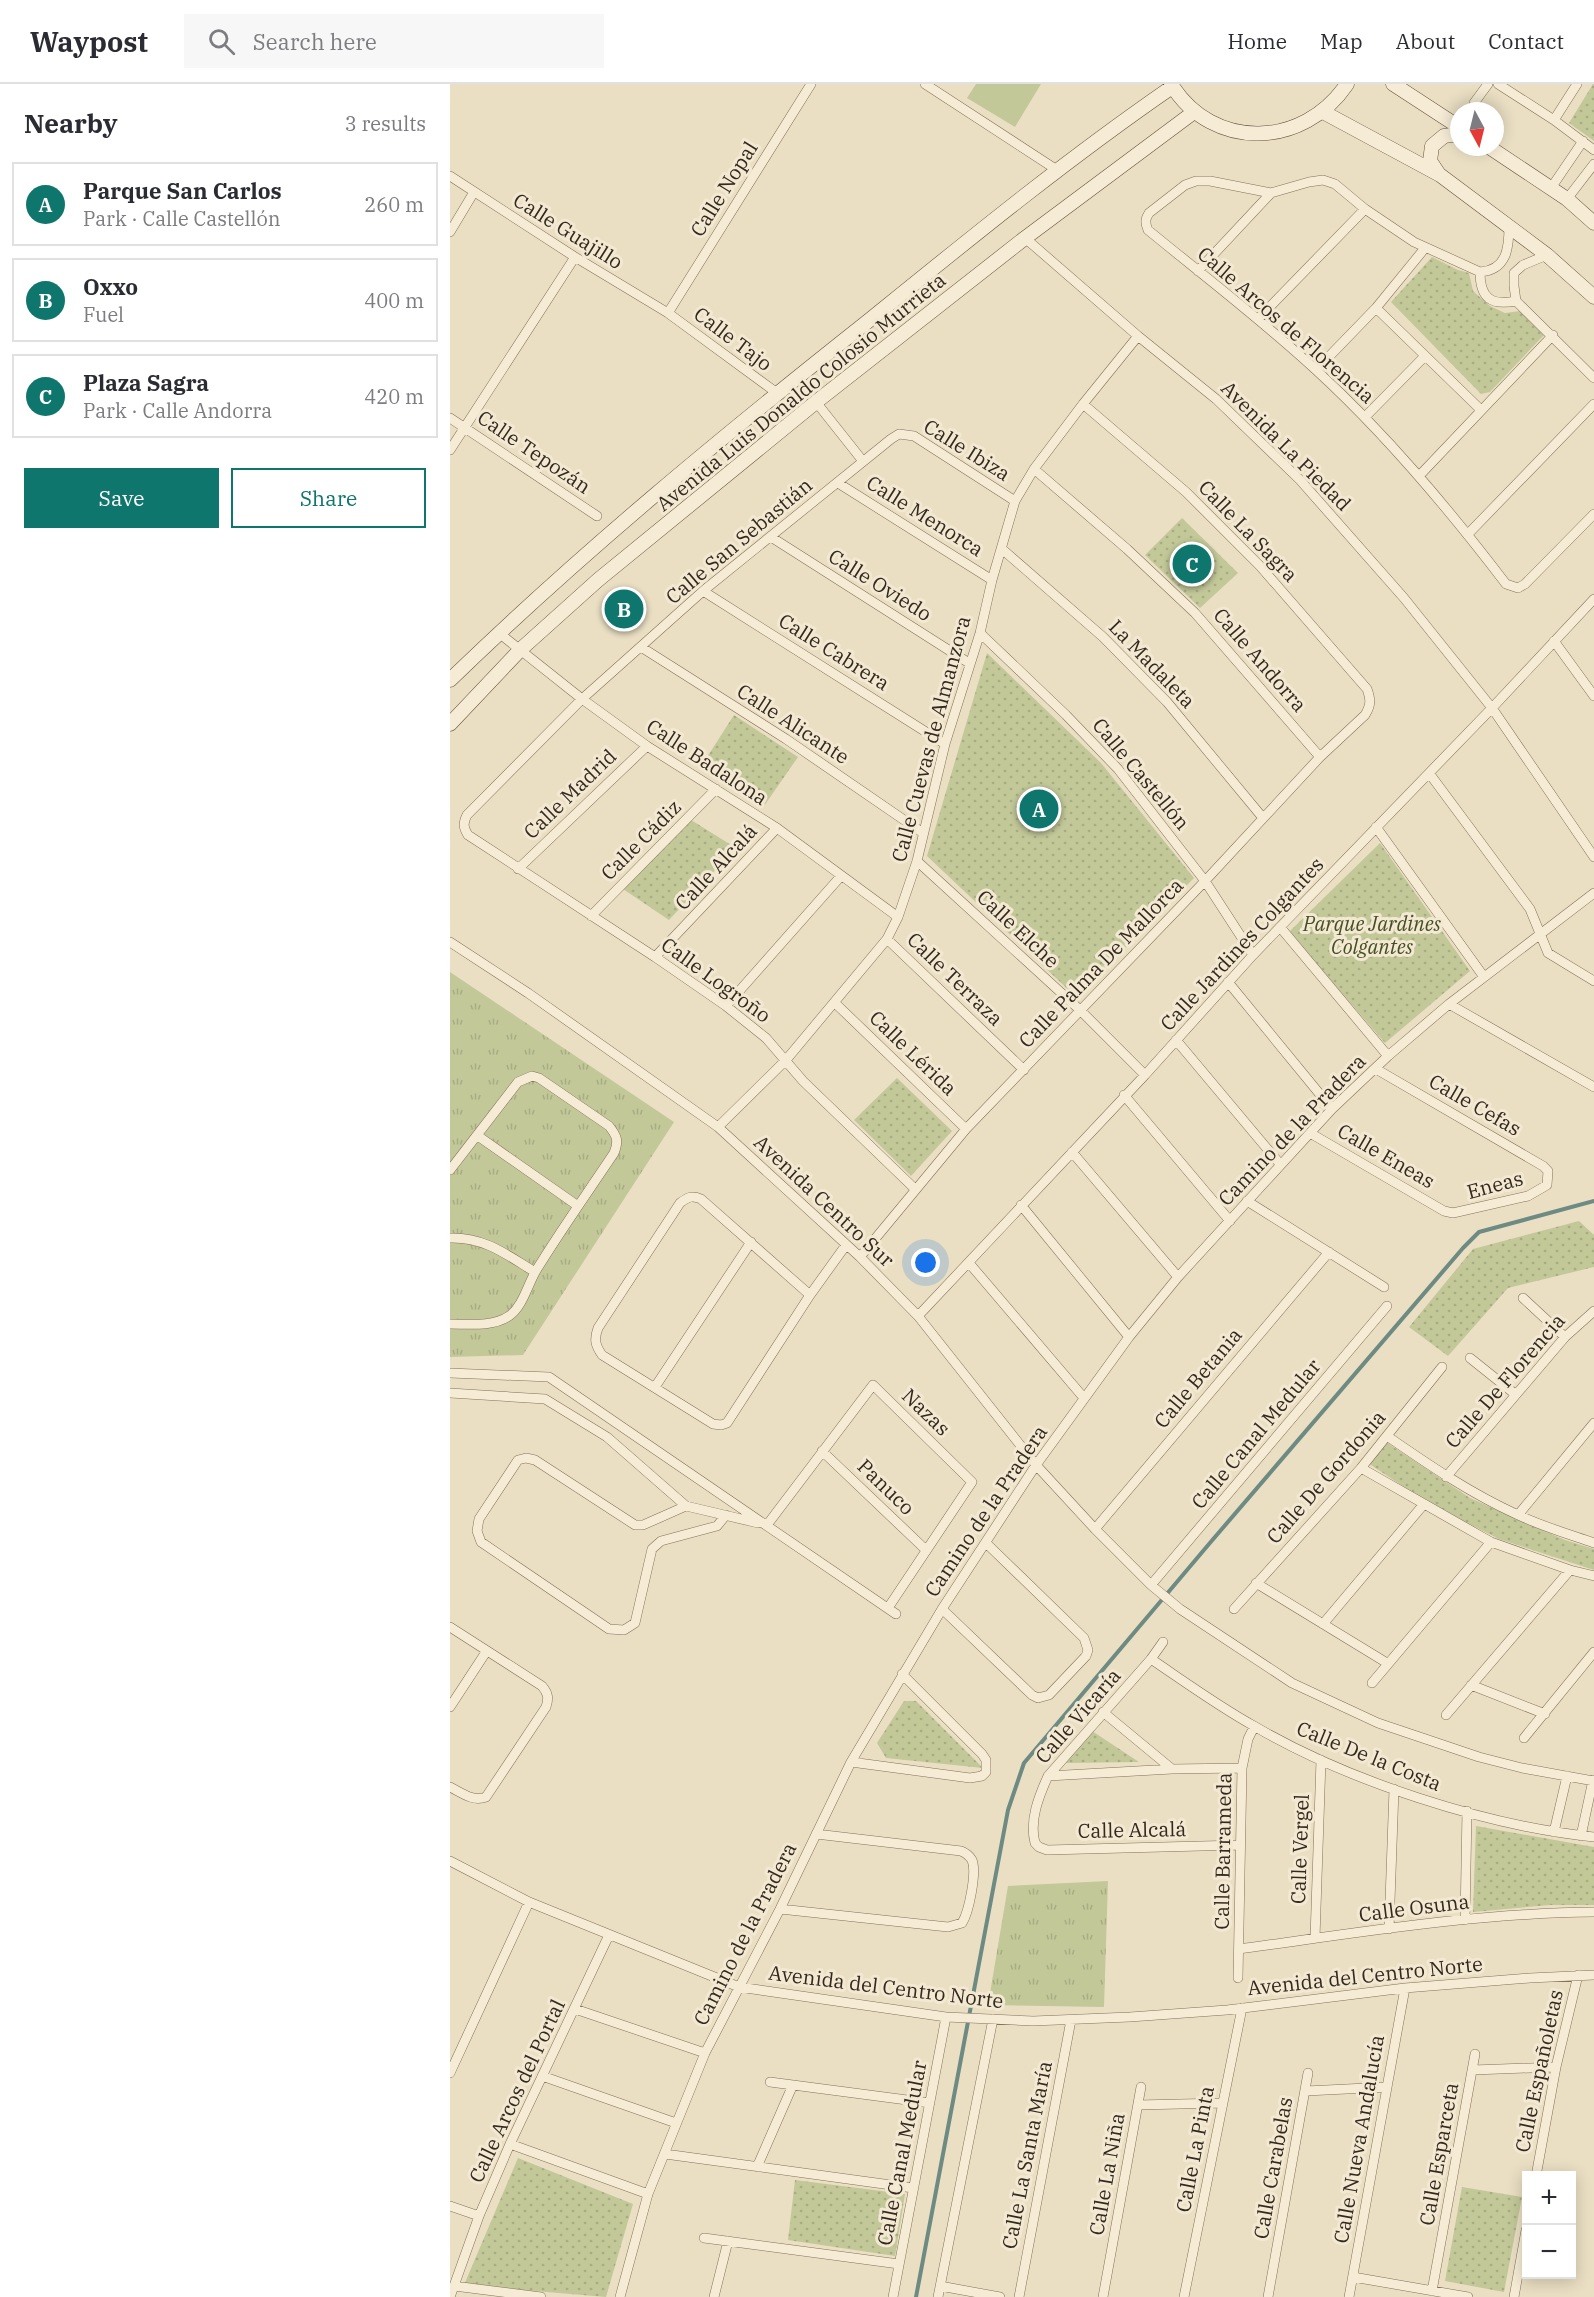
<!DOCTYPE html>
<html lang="en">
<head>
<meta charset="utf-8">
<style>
	:root { --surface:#fff; --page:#f7f7f7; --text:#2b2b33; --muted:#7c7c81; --line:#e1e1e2; --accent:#0f766e }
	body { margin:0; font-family:"IBM Plex Serif",serif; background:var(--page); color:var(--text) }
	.controls { position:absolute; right:18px; bottom:18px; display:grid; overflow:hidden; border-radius:0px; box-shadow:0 3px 15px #0003 }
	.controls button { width:54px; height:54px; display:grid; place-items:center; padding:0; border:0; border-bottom:2px solid var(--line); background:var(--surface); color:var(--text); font:30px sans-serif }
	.compass { position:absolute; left:1000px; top:18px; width:54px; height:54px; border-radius:50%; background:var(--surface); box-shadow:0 3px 15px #0003; rotate:173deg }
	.you { position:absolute; left:476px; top:1179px; width:21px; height:21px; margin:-15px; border:4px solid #fff; border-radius:50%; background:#1a73e8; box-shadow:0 0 0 9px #1a73e833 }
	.badge { display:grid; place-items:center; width:39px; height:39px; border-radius:50%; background:var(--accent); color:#fff; font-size:20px; font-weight:700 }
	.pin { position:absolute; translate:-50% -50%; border:3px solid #fff; box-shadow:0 2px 6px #0006 }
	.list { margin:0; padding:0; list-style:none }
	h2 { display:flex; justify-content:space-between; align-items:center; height:78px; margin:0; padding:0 24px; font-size:26px }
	h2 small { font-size:20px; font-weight:400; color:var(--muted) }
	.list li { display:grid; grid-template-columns:39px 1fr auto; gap:18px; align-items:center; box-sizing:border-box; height:84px; margin:0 12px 12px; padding:0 12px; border:2px solid var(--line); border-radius:0px }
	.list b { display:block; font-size:22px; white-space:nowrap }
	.list p { margin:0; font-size:20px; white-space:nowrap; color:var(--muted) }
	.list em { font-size:20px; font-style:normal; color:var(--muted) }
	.actions { display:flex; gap:12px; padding:18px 24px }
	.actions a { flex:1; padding:14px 0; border:2px solid var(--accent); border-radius:0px; text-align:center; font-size:21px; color:var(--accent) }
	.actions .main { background:var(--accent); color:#fff }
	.icon { flex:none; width:33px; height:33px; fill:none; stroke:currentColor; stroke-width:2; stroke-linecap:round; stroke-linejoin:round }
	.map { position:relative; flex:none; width:1144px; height:2213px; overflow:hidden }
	header { display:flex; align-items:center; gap:36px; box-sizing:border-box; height:84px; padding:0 30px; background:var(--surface); border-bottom:2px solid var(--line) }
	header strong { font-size:28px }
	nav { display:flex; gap:33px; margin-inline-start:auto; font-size:21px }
	.search { width:420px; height:54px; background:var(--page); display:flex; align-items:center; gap:15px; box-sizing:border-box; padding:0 21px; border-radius:0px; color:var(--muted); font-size:22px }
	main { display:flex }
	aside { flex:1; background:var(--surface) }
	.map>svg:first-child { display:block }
</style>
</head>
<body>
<header>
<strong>Waypost</strong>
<div class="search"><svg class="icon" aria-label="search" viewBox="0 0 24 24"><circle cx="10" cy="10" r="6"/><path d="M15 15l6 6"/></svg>Search here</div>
<nav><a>Home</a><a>Map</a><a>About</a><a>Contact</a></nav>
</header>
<main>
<aside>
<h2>Nearby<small>3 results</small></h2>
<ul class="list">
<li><span class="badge">A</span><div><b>Parque San Carlos</b><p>Park · Calle Castellón</p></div><em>260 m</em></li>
<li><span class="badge">B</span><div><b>Oxxo</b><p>Fuel</p></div><em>400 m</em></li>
<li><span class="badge">C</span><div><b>Plaza Sagra</b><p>Park · Calle Andorra</p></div><em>420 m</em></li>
</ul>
<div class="actions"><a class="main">Save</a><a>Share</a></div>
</aside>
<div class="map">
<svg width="1144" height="2213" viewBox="0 0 1144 2213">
	<defs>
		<pattern id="grass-tufts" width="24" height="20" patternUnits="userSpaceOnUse" patternTransform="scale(1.5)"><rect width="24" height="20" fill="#c2c898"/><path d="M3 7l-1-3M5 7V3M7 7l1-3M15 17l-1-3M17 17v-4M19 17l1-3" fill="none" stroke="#a7ac83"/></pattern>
		<pattern id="park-dots" width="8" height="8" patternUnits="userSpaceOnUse" patternTransform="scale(1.5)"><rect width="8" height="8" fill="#c2c898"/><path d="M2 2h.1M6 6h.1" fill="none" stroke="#a7ac83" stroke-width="1.8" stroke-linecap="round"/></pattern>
	</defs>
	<rect width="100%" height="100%" fill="#eadfc3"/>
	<path fill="url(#grass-tufts)" d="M0,888L224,1038L73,1271L0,1273Z
		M658,1797L654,1923L538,1921L558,1802Z"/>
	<path fill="url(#park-dots)" d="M1143,0H1144V57L1119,39Z
		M982,173L1008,186L1019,189L1023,207L1040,222L1055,229L1070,227L1094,251L1040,308L1031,310L941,218Z
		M732,434L788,489L750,524L695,471Z
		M537,569L651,679L744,794L626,913L477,772Z
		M284,631L348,673L314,722L252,681Z
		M241,736L286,764L219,836L173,805Z
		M930,759L1020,887L935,959L839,848Z
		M447,994L502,1047L461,1092L404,1036Z
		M1129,1137L1144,1151V1183L1058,1204L998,1272L959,1243L1023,1165Z
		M936,1358L1020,1414L1115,1456L1144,1465V1486L1049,1455L978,1419L918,1379Z
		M454,1617H466L533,1684L436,1674L427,1659Z
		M642,1647L689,1678L615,1679Z
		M1026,1742L1144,1763V1821H1100L1023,1828Z
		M68,2074L183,2120L156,2213L14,2201Z
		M345,2096L455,2110L445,2172L338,2156Z
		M1012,2103L1072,2113L1054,2208L995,2197Z"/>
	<path fill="#c2c898" d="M526,0H591L565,43L517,14Z"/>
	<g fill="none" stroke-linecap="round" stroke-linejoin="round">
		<path stroke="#6d8b83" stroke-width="4" d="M466,2213L558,1726L574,1679L759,1460L1013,1164L1029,1148L1144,1117"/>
		<g stroke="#83715b" stroke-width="10">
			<path id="minor" d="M475,0L607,86
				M1048,0L1104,36L1144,66
				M1024,19L1038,0
				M1104,36L1127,0
				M0,92L125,173L218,229L327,309
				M1101,104L1133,57
				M1117,115L1144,80
				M1059,142C1059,164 1057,186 1030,188L964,158L915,125L885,100L873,96L859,98L821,109L760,97H746L735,101L699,129C695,135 695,139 698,146C754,192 812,236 866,286C937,351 998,424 1056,500L1068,504L1075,500L1144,430
				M0,148L24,108
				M575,154L688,252L766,315L850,396L954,514L1042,624L1144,773
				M748,187L821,109
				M1030,188C1030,214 1041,222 1066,217
				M1066,217L1144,294
				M1066,217L1064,202V189L1073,181L1097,171
				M926,224L1030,325
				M218,229L361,0
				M808,235L915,125
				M866,286L926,224L975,164
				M366,318L412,376
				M915,333L975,272
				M0,334L147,432
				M0,366L125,173
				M584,385L677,465L745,529L870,673
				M969,392L1103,251
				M388,399L542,496
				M1018,450L1144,320
				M321,453L519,579
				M552,465L653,553L717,618L813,734
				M253,507L495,660
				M49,549L132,615L197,662L327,744L448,833
				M530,549L616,631L668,685L755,797L803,871
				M1104,557L1144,612
				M191,563L336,655L473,749
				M979,689L1080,825L1098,869L1144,897
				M926,743L1034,893
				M467,777L630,926L695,991
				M68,785L197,662
				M141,832L266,705
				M830,843L938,972
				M437,855L574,986
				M0,858L78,909L268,1043L410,1173L468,1232L586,1381L645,1445L701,1501L730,1525L842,1599L928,1639L1029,1673L1072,1684L1144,1697
				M205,873L327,744
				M778,898L882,1025
				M385,919L516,1045
				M999,920L1144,1003
				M276,922L391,792
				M726,956L830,1080
				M674,1011L780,1137
				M268,1043L336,976L437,855L448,833L467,777L495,660L530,549L542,496L565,417L584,385L633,320L688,252
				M860,1049L994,1127L1003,1129L1078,1112L1097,1101L1098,1087L1093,1082L926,985
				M28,1052L128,1122
				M622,1068L728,1193
				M0,1086L68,998L82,992L89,994L159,1042C167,1052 169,1057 164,1069C138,1108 111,1146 87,1185C78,1199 73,1223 59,1232C43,1243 19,1240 0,1240
				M465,1105L353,997L316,954L276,922L205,873L18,751C13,743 13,739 17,731L132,615L253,507L441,355L449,350L464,352L565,417
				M797,1117L934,1203
				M571,1121L679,1253
				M0,1154C35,1153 57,1171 85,1188
				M410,1173L516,1045L755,797L870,673L915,631C921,621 921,616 917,605L810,482L736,408L633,320
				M519,1179L634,1314
				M360,1211L251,1115C242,1111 238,1113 230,1119L148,1244C144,1255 145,1261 152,1271L263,1340L271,1341L277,1339L360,1211L396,1161
				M1073,1214L1115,1253
				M468,1232L695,991L803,871L1042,624L1144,515
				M1020,1274L1065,1310
				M0,1289L99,1293L446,1530
				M205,1303L301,1158
				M0,1309L95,1315L157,1353L236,1422L308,1439
				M937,1352C979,1381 1020,1409 1066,1430C1091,1442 1118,1450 1144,1459
				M372,1367L476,1466
				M911,1384L1041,1458L1120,1486L1144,1492
				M996,1393L1115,1253L1144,1227
				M236,1422L193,1441H185L85,1376L76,1374L68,1376L29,1435L27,1447L31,1458L159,1545L174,1546L185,1539L202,1465L211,1457L267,1442L276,1431
				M1068,1431L1144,1339
				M317,1441L423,1301L522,1398L438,1524
				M645,1445L879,1168
				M806,1499L937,1579
				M701,1501L937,1222
				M492,1525L582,1611L588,1614L599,1611L636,1572L638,1566L634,1554L536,1459
				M784,1525L911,1384L992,1283
				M873,1540L974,1420
				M0,1543L92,1602C98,1609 99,1614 96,1623L36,1713C23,1718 12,1709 0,1703
				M713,1558L701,1575L598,1692C589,1712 579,1736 585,1759L589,1763L597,1766L790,1761
				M701,1575C735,1598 768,1622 804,1642C898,1697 1036,1742 1144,1753
				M922,1599L1041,1458
				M1021,1601L1095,1630
				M0,1623L36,1568
				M653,1628L722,1685
				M996,1631L1120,1486
				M1074,1654L1144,1568
				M401,1678L520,1694L532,1692L536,1688V1676L532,1670L452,1590
				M598,1692L722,1685L792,1684
				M1104,1748L1117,1692
				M1131,1752L1143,1696
				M0,1777L79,1818L289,1903L496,1933L583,1937L680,1933L777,1926L955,1904L1080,1894L1144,1891
				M330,1825L498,1843L512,1839C519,1828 527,1788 522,1776C519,1771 516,1769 511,1767L366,1750
				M1015,1836L1017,1727
				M939,1845L944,1705
				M865,1854L871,1676
				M789,1865C906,1849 1025,1829 1144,1828
				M788,1894L792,1684L798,1655L804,1643
				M125,1925L255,1969
				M1023,1986L1106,1983
				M0,1989L79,1818
				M92,1992L226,2039
				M320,1998L480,2019
				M856,2007L937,2003
				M688,2021L772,2019
				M60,2060L198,2110
				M215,2070L463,2104
				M307,2083L342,2003
				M1086,2092L1106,1983L1128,1891
				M0,2122L29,2132
				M254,2154L449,2180
				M903,2193L1018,2213
				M4,2202L91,2213
				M490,2202L550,2213
				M982,2207L1025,1970
				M0,2213L29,2132L60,2060L159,1851
				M170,2213L198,2110L255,1969L330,1825L401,1678L492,1525L586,1381L679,1253L728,1193L882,1025L938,972L999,920L1144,809
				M264,2213L278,2157
				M443,2213L496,1933
				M488,2213L543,1935
				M569,2213L621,1936
				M653,2213L691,2003
				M734,2213L792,1924
				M818,2213L858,1989
				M899,2213L955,1904
				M1064,2213L1076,2146"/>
		</g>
		<g stroke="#65523e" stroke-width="15">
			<path id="secondary" d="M721,0C763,68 854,64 897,0
				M943,0L1009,43
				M873,28L990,91L1097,171L1144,213
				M1039,63L1117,115L1144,139
				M988,89L980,77L982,62L994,52L1009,50
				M0,596C132,468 273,352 417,238C517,157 616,76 722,3
				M0,640L70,566L148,496L366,318L575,154L744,28"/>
		</g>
		<use href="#minor" stroke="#f6ecd5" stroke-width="9"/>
		<use href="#secondary" stroke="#f6ecd5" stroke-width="14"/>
	</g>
	<g text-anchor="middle" stroke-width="6" stroke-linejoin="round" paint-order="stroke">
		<g font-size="20" fill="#34291e" stroke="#f3e9d2">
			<text transform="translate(274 105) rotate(-58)" y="7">Calle Nopal</text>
			<text transform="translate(118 147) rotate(32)" y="7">Calle Guajillo</text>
			<text transform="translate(836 241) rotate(41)" y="7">Calle Arcos de Florencia</text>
			<text transform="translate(283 255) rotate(37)" y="7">Calle Tajo</text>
			<text transform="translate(351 308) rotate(-39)" y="7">Avenida Luis Donaldo Colosio Murrieta</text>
			<text transform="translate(836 362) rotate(45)" y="7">Avenida La Piedad</text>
			<text transform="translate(517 366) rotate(32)" y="7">Calle Ibiza</text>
			<text transform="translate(84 368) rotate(34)" y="7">Calle Tepozán</text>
			<text transform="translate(475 432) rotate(32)" y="7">Calle Menorca</text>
			<text transform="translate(798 447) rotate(46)" y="7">Calle La Sagra</text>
			<text transform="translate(289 457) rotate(-40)" y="7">Calle San Sebastián</text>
			<text transform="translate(430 501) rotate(32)" y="7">Calle Oviedo</text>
			<text transform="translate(384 568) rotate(32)" y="7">Calle Cabrera</text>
			<text transform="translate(810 576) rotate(49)" y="7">Calle Andorra</text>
			<text transform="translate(702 580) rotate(46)" y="7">La Madaleta</text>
			<text transform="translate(343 640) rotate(33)" y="7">Calle Alicante</text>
			<text transform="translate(481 655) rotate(-75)" y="7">Calle Cuevas de Almanzora</text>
			<text transform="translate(257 678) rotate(33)" y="7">Calle Badalona</text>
			<text transform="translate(691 690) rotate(50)" y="7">Calle Castellón</text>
			<text transform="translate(120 710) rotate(-44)" y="7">Calle Madrid</text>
			<text transform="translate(191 756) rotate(-45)" y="7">Calle Cádiz</text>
			<text transform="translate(266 783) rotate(-47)" y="7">Calle Alcalá</text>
			<text transform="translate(568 845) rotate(43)" y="7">Calle Elche</text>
			<text transform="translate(792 860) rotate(-47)" y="7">Calle Jardines Colgantes</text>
			<text transform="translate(651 879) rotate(-46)" y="7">Calle Palma De Mallorca</text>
			<text transform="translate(505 895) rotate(44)" y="7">Calle Terraza</text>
			<text transform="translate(266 896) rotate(36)" y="7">Calle Logroño</text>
			<text transform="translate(463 969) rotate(44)" y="7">Calle Lérida</text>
			<text transform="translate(1025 1021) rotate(30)" y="7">Calle Cefas</text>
			<text transform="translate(842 1046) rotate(-46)" y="7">Camino de la Pradera</text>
			<text transform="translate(936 1072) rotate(30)" y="7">Calle Eneas</text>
			<text transform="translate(1045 1101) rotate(-15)" y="7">Eneas</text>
			<text transform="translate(374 1117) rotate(43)" y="7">Avenida Centro Sur</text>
			<text transform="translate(748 1294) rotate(-50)" y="7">Calle Betania</text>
			<text transform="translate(1055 1297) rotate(-49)" y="7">Calle De Florencia</text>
			<text transform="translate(476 1328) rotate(44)" y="7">Nazas</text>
			<text transform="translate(806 1350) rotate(-50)" y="7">Calle Canal Medular</text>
			<text transform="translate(876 1393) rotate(-49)" y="7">Calle De Gordonia</text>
			<text transform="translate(436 1403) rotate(44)" y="7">Panuco</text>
			<text transform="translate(536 1427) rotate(-56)" y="7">Camino de la Pradera</text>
			<text transform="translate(628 1632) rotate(-49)" y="7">Calle Vicaría</text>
			<text transform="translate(919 1672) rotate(22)" y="7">Calle De la Costa</text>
			<text transform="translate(682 1746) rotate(-1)" y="7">Calle Alcalá</text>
			<text transform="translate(850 1765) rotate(-88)" y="7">Calle Vergel</text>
			<text transform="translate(773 1767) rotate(-89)" y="7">Calle Barrameda</text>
			<text transform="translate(964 1824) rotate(-7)" y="7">Calle Osuna</text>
			<text transform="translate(295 1850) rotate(-63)" y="7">Camino de la Pradera</text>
			<text transform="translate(915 1892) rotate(-6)" y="7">Avenida del Centro Norte</text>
			<text transform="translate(436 1903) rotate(7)" y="7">Avenida del Centro Norte</text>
			<text transform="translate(1089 1987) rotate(-78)" y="7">Calle Españoletas</text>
			<text transform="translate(67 2007) rotate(-65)" y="7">Calle Arcos del Portal</text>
			<text transform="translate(909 2055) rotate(-80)" y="7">Calle Nueva Andalucía</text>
			<text transform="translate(745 2065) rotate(-79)" y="7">Calle La Pinta</text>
			<text transform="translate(452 2069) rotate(-79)" y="7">Calle Canal Medular</text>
			<text transform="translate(989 2070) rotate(-80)" y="7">Calle Esparceta</text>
			<text transform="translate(577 2071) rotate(-79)" y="7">Calle La Santa María</text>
			<text transform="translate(823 2084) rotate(-80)" y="7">Calle Carabelas</text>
			<text transform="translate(657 2090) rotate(-80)" y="7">Calle La Niña</text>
		</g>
		<g font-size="20" font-style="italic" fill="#454f26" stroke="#f3e9d2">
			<text x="922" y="847">Parque Jardines<tspan x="922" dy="23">Colgantes</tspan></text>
		</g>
	</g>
</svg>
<div class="controls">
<button>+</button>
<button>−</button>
</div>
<svg class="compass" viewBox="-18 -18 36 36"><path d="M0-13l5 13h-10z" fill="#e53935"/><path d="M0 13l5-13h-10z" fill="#7c7c81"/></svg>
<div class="you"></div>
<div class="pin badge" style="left:589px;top:725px">A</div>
<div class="pin badge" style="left:174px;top:525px">B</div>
<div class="pin badge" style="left:742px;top:480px">C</div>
</div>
</main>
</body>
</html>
